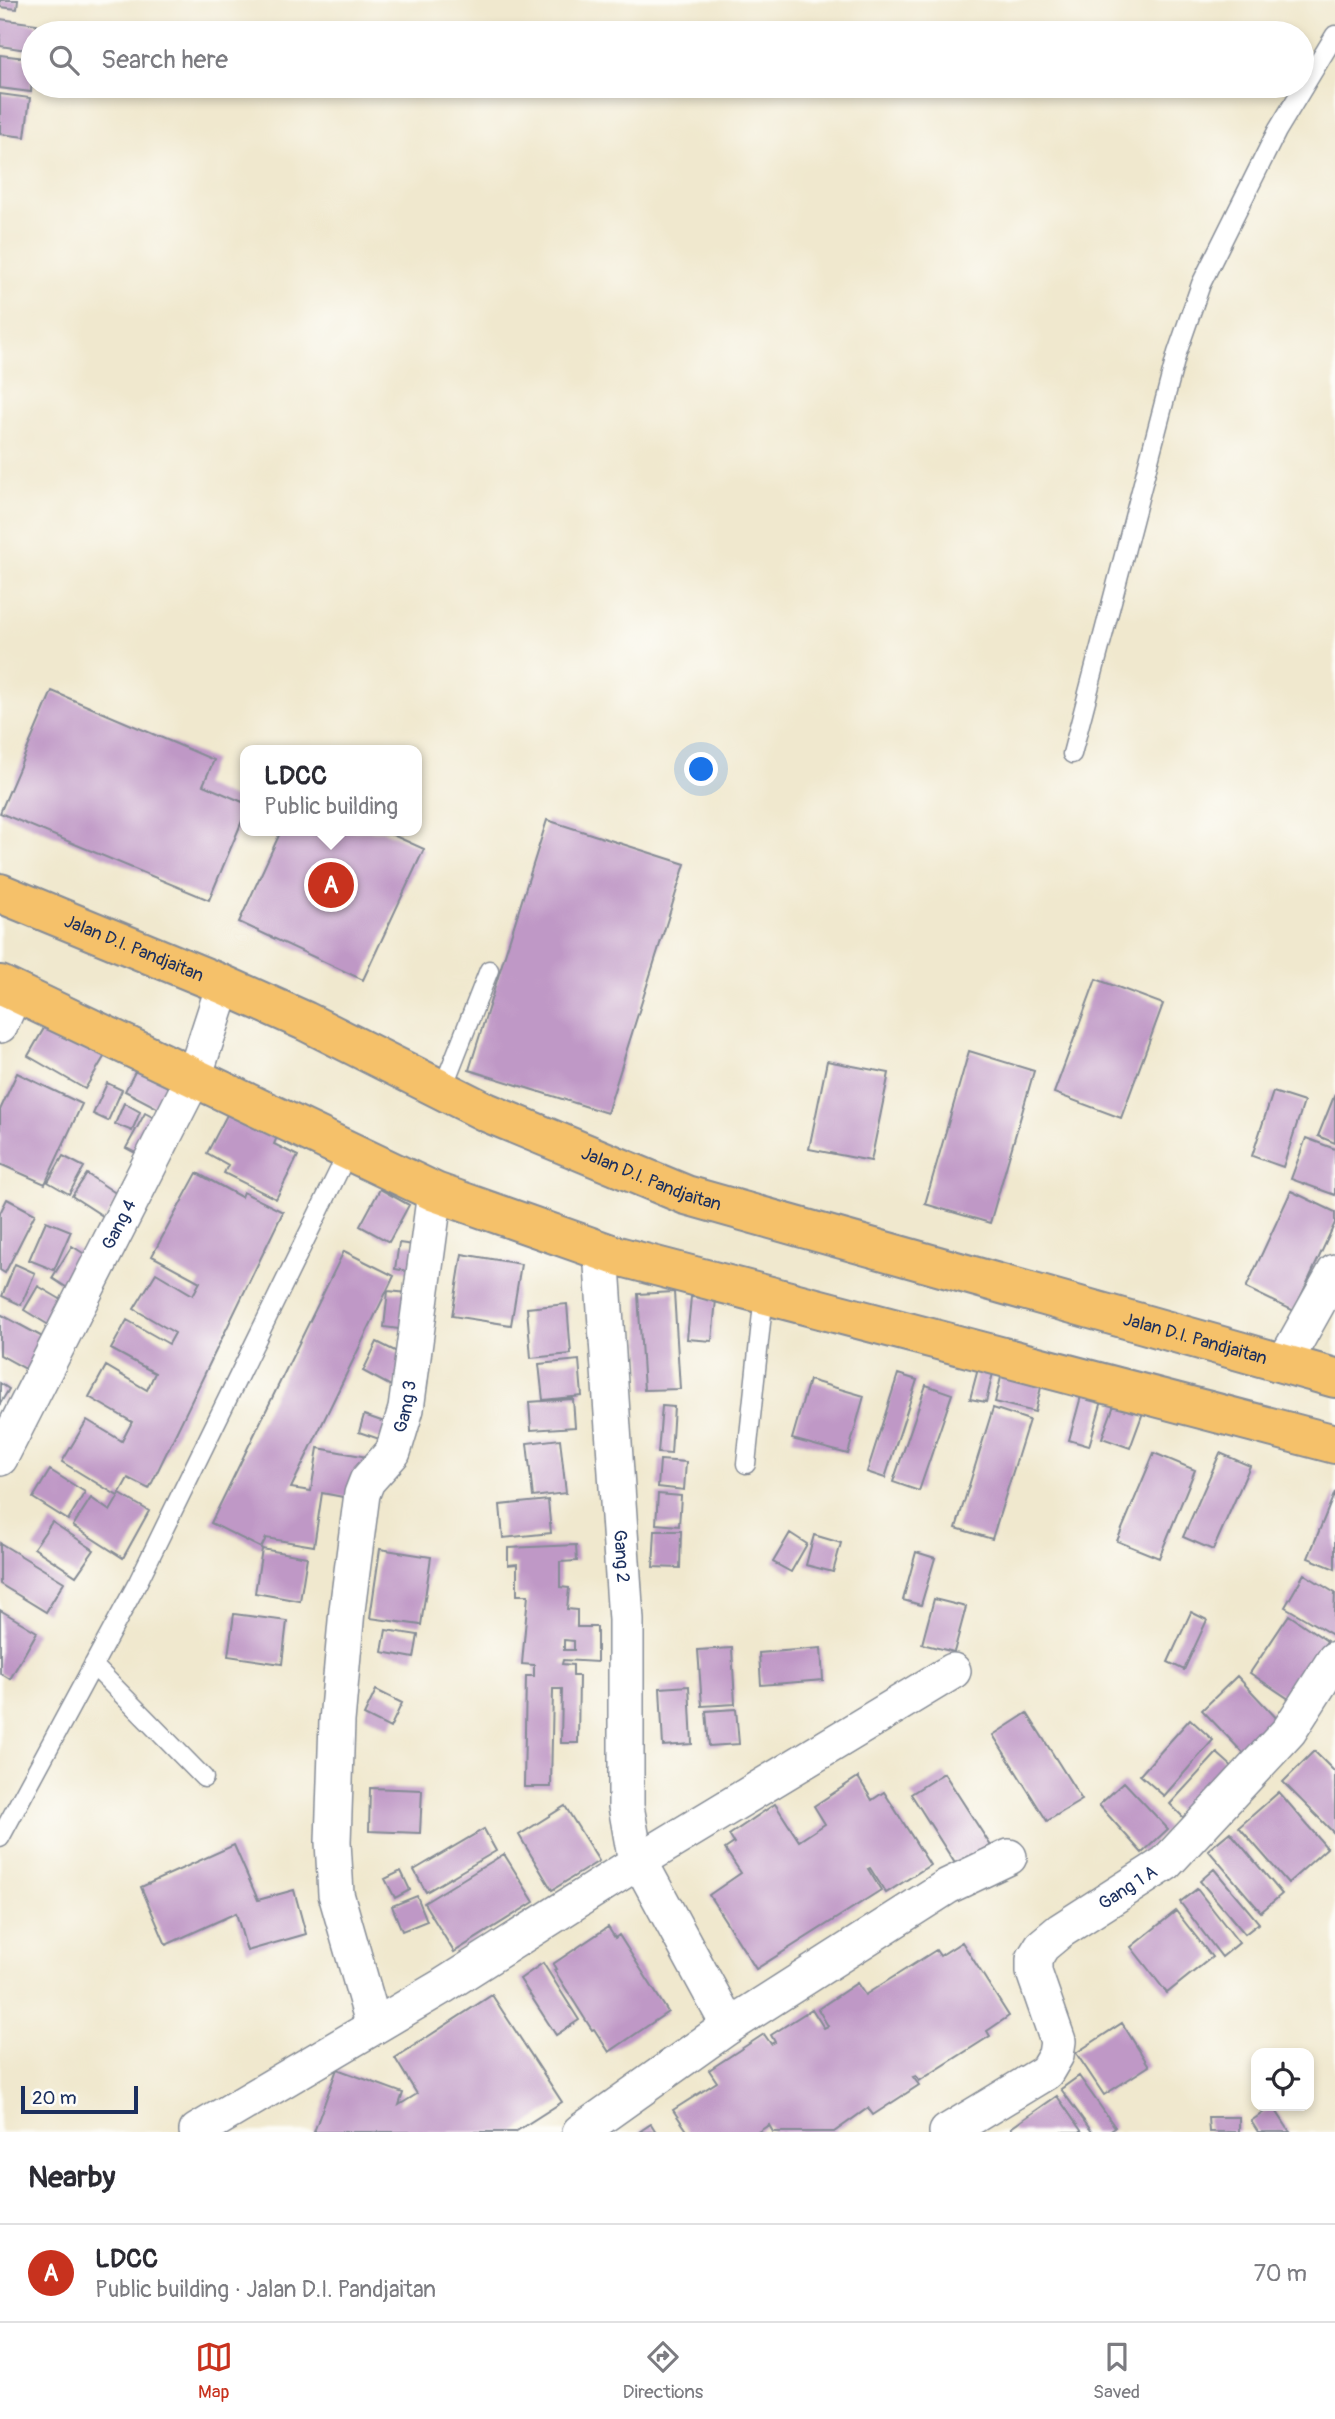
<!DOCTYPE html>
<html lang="en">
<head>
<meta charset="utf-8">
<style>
	:root { --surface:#fff; --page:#f7f7f7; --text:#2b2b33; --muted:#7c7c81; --line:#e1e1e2; --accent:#c8321e }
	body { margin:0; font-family:Pangolin,sans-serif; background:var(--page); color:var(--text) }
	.controls { position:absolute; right:21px; bottom:21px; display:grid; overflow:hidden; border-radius:14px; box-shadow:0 4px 10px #0003 }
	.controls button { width:63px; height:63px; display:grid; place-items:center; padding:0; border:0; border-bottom:2px solid var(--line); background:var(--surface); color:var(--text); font:35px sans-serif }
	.scale { position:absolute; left:21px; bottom:18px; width:117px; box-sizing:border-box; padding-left:7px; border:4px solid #1b2f5e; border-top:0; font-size:19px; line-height:24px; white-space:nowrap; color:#1b2f5e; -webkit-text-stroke:5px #fdfcf7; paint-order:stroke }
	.you { position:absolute; left:702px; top:770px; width:24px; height:24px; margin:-18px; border:5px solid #fff; border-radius:50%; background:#1a73e8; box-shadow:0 0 0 10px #1a73e833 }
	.badge { display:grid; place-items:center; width:46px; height:46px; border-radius:50%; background:var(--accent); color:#fff; font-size:23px; font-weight:700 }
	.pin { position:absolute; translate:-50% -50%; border:4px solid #fff; box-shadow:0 2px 7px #0006 }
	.popup { position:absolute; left:240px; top:745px; width:182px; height:91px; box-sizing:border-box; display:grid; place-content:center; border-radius:14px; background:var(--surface); filter:drop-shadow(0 2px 5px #0005); font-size:23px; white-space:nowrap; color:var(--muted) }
	.popup b { font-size:26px; color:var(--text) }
	.popup::after { content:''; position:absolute; left:50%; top:100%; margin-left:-14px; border:14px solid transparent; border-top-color:var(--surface) }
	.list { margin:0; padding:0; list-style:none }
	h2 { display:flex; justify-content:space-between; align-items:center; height:91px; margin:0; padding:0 28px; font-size:30px }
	h2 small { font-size:23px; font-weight:400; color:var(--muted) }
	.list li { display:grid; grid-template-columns:46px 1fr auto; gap:21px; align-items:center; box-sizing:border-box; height:98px; padding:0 28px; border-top:2px solid var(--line) }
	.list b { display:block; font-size:26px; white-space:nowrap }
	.list p { margin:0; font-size:23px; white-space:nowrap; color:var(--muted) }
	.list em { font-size:23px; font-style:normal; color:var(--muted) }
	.icon { flex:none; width:38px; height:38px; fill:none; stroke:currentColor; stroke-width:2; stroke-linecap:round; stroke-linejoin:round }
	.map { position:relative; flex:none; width:1335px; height:2132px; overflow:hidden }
	.search { position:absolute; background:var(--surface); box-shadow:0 4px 10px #0003; left:21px; right:21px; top:21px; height:77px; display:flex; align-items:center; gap:18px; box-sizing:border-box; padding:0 24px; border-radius:38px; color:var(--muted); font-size:26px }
	.sheet { height:189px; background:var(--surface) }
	nav { display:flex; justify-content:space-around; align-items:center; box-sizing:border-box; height:98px; border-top:2px solid var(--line); background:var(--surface); font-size:19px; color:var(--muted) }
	nav a { display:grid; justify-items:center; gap:4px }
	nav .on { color:var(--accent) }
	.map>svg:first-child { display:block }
</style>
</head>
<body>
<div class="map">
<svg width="1335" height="2132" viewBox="0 0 1335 2132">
	<rect width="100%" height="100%" fill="#fdfcf7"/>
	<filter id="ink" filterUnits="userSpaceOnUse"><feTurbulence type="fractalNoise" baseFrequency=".0143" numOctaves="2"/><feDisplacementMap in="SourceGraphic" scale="14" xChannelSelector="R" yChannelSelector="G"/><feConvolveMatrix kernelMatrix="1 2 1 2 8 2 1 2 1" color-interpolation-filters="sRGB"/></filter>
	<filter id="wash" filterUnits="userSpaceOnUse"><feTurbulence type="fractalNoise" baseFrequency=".00686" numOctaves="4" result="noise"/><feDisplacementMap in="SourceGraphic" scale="28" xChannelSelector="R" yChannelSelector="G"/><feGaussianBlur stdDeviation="1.57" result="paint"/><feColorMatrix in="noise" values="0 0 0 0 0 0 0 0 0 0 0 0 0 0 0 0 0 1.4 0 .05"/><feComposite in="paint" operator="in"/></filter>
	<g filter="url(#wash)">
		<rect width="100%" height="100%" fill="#f0e8ce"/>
		<g id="blocks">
			<path fill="#bf98c6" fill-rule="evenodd" d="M0,0H18L17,9L0,7Z
				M0,19L37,24L36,33H33V51L0,46Z
				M0,55L33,59L31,92L0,88Z
				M0,94L30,98L25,137L0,134Z
				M52,691L214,760L203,785L245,803V814L209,900L0,813Z
				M547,820L685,864L607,1113L469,1070Z
				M281,831H384L424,849L363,980L239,922Z
				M1096,979L1163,1004L1121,1118L1054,1093Z
				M50,1018L107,1052L85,1089L28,1056Z
				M969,1051L1034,1071L990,1223L925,1204Z
				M827,1061L889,1073L871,1161L809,1149Z
				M138,1066L172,1083L159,1109L125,1091Z
				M17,1073L82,1104L45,1184L0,1164V1110Z
				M107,1083L122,1090L108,1121L93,1114Z
				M1273,1092L1304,1102L1283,1167L1252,1156Z
				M1335,1094V1143L1318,1136Z
				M124,1103L140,1112L132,1131L115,1124Z
				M229,1111L277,1137L274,1144L298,1156L276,1199L224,1173L228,1165L207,1153Z
				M145,1113L163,1123L145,1158L126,1148Z
				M1306,1138L1335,1149V1195L1291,1179Z
				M63,1156L84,1167L69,1194L48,1182Z
				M197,1173L241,1197L243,1192L283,1212L149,1489L128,1478L118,1496L62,1462L87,1420L122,1441L132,1422L89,1397L106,1366L147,1390L155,1373L111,1349L127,1320L169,1344L175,1333L134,1309L156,1273L193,1295L200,1282L152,1256Z
				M87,1174L120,1196L106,1218L72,1196Z
				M380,1189L409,1205L389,1242L360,1226Z
				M1291,1191L1335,1212V1223L1294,1311L1246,1288Z
				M7,1199L35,1214L5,1273L0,1270V1213Z
				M46,1221L71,1231L54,1270L29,1260Z
				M399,1243L421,1246L417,1273L395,1269Z
				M72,1246L97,1262L77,1294L52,1278Z
				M344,1251L394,1276L291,1488L311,1491L318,1448L367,1457L359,1500L322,1493L314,1546L266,1538L261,1548L211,1523Z
				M462,1254L521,1264L511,1325L452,1316Z
				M15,1264L35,1273L21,1305L2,1296Z
				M38,1286L72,1306L57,1330L24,1310Z
				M388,1291L418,1294L414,1331L384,1327Z
				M674,1292L680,1389L644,1390L638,1294Z
				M691,1297L716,1299L712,1341L687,1339Z
				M567,1304L571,1354L531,1358L527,1308Z
				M0,1314L48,1340L31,1372L0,1355Z
				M377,1342L407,1357L393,1387L363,1371Z
				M579,1360L582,1396L543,1400L539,1364Z
				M979,1365L994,1369L986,1402L970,1399Z
				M1003,1369L1043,1379L1035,1412L995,1402Z
				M898,1374L917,1380L885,1478L867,1472Z
				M809,1380L864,1396L848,1454L792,1439Z
				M0,1383L9,1389L0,1404Z
				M926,1385L952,1394L919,1491L893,1482Z
				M1083,1389L1104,1394L1089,1446L1069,1440Z
				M1117,1397L1145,1407L1130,1448L1102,1438Z
				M573,1399L575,1427L531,1430L529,1402Z
				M662,1406L674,1407L671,1454L658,1453Z
				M993,1408L1029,1420L992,1539L956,1528Z
				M364,1415L390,1424L385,1441L359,1432Z
				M560,1439L566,1493L533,1497L527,1443Z
				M1154,1453L1195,1470L1159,1558L1117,1541Z
				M1220,1453L1250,1466L1213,1550L1183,1537Z
				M660,1460L686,1462L684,1490L658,1487Z
				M50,1470L85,1492L68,1520L33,1498Z
				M1335,1492V1569L1308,1558Z
				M120,1494L149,1511L123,1558L73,1526L91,1498L110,1511Z
				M658,1494L681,1496L679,1526L656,1524Z
				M548,1500L551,1533L503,1538L500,1505Z
				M52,1522L94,1550L76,1576L34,1548Z
				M655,1531H681L680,1568L653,1567Z
				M790,1533L807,1544L791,1572L773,1562Z
				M814,1535L841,1543L833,1572L806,1565Z
				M0,1543L64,1582L46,1612L0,1584Z
				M576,1545L577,1561L560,1562V1587L569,1588L567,1609L577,1610V1627H597V1662L563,1660L562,1664L573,1665V1676H579L578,1743H561L562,1689H553L551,1787H524L526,1676H534V1665L522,1664L528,1595H517V1564L508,1565V1548ZM564,1640L574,1641V1650H564Z
				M262,1549L307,1557L300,1601L255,1593Z
				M380,1549L431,1557L421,1625L370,1618Z
				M916,1552L935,1558L921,1605L903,1600Z
				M1304,1574L1335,1593L1333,1635L1285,1607Z
				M934,1599L966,1607L954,1652L922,1644Z
				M0,1610L37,1632L10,1679L0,1673Z
				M1191,1612L1207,1620L1184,1670L1168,1662Z
				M234,1614L287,1621L282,1664L228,1656Z
				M1289,1615L1327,1641L1289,1699L1250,1673Z
				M386,1630L418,1635L414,1658L382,1652Z
				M732,1648L735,1704L702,1706L698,1650Z
				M821,1648L823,1680L761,1685L759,1653Z
				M1237,1676L1281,1723L1246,1756L1202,1710Z
				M689,1686L692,1744L663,1746L660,1688Z
				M376,1690L402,1703L390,1728L364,1715Z
				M736,1709L739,1744L709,1746L706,1711Z
				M1027,1713L1082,1800L1047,1821L993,1735Z
				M1190,1719L1213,1740L1164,1796L1140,1775Z
				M1314,1751L1335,1772V1834L1283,1782Z
				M1217,1753L1235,1769L1187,1821L1170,1804Z
				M944,1773L991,1846L958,1868L911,1794Z
				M858,1777L872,1800L884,1792L930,1865L886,1893L870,1868L868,1869L881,1890L756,1969L709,1895L741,1873L725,1849L734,1843L729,1835L775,1804L799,1841L825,1824L814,1806Z
				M1124,1782L1168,1829L1142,1853L1099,1805Z
				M370,1788L422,1790L420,1833L369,1831Z
				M1279,1792L1327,1848L1288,1883L1239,1827Z
				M565,1806L599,1861L552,1890L519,1835Z
				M484,1829L496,1851L426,1892L414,1870Z
				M1230,1832L1282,1894L1261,1912L1208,1850Z
				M234,1845L258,1900L294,1890L306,1934L247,1951L236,1913L166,1945L141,1887Z
				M504,1854L534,1902L454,1952L424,1903Z
				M1214,1869L1259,1923L1245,1934L1200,1881Z
				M401,1871L410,1890L395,1898L385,1879Z
				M1197,1889L1239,1943L1222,1957L1180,1902Z
				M417,1896L427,1921L402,1931L392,1906Z
				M1176,1911L1212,1957L1167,1993L1131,1947Z
				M608,1927L615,1938L619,1935L668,2012L609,2052L594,2029L592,2030L554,1970L556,1969L553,1964Z
				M962,1942L1009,2016L987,2031L990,2036L919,2081L916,2076L913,2077L919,2085L873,2115L868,2108L834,2132H773L769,2125L758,2132H688L673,2110L717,2082L709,2070L764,2034L771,2044L775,2042L771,2035L812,2009L824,2028L828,2026L818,2009L857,1983L865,1995L936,1950L940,1956Z
				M543,1963L579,2020L556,2035L520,1979Z
				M492,1995L562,2102L515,2132H314L337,2069L403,2093L399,2105L417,2094L395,2058Z
				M1122,2023L1149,2066L1104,2095L1076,2053Z
				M1079,2076L1115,2127L1108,2132H1092L1061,2089Z
				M1057,2096L1082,2132H1014L1011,2128Z
				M1273,2106L1290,2132H1258L1251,2121Z
				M1208,2117H1239V2132H1209Z
				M651,2124L656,2132H639Z"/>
		</g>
	</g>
	<g filter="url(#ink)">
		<use href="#blocks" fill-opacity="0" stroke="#868c96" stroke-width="2"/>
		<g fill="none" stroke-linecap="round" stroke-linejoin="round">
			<g stroke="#868c96" stroke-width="21">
				<path id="service" d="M1072,754L1177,353L1201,284L1277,131L1335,35
					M442,1090L489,970
					M746,1464L764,1294
					M93,1665L204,1778
					M0,1838L138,1582L349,1150"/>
			</g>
			<g stroke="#868c96" stroke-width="38">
				<g id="minor">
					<path d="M0,1025L15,992"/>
					<path id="s1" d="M601,1251L626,1620V1806L634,1851L729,2026"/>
					<path d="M1284,1363L1335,1272"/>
					<path id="s2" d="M0,1458L194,1077L224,985"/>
					<path id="s3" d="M374,2026L336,1894L333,1842L337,1721L347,1610L362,1494L367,1481L393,1452L406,1409L435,1192"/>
					<path d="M197,2131L443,1986L639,1861L953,1671"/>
					<path d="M580,2132L729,2026L948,1886L1009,1857"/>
					<path id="s4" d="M947,2132L1046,2072L1056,2055L1058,2041L1034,1972V1959L1042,1946L1060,1931L1166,1863L1289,1731L1335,1659"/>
				</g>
			</g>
			<g stroke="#868c96" stroke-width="42">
				<g id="primary">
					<path id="s5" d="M0,893L224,985L305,1021L486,1112L686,1195L1335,1378"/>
					<path d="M0,985L435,1192L614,1255L1335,1444"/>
				</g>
			</g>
			<use href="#service" stroke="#fff" stroke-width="18"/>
			<use href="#minor" stroke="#fff" stroke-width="35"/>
			<use href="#primary" stroke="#f5c16b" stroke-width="38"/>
		</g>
	</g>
	<g text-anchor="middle" stroke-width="5" stroke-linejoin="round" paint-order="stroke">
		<g font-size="18" fill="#1b2f5e" stroke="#fdfcf7">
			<text dy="6" stroke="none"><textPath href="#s5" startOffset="145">Jalan D.I. Pandjaitan</textPath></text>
			<text dy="6" stroke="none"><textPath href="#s5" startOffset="712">Jalan D.I. Pandjaitan</textPath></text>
			<text dy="6" stroke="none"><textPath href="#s2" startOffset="262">Gang 4</textPath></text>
			<text dy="6" stroke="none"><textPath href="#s5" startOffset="1279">Jalan D.I. Pandjaitan</textPath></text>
			<text dy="6" stroke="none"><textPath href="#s3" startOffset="639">Gang 3</textPath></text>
			<text dy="6" stroke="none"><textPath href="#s1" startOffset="306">Gang 2</textPath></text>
			<text dy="6" stroke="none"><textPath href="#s4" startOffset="355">Gang 1 A</textPath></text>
		</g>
	</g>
</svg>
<div class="controls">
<button><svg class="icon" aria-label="locate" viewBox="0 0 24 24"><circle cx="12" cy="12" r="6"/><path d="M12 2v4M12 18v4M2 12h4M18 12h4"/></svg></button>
</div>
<div class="scale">20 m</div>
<div class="you"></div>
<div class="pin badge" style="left:331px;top:885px">A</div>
<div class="popup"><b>LDCC</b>Public building</div>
<div class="search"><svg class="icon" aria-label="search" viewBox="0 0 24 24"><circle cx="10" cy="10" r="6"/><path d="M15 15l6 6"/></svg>Search here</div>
</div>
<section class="sheet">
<h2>Nearby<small></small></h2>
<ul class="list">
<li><span class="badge">A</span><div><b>LDCC</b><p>Public building · Jalan D.I. Pandjaitan</p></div><em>70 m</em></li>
</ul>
</section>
<nav>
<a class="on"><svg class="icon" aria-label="map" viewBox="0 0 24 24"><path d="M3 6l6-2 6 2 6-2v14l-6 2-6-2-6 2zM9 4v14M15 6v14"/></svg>Map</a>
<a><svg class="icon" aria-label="directions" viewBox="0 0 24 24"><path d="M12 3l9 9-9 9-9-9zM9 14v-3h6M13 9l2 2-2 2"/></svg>Directions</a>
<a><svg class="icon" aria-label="saved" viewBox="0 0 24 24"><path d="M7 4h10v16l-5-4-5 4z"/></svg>Saved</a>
</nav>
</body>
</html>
